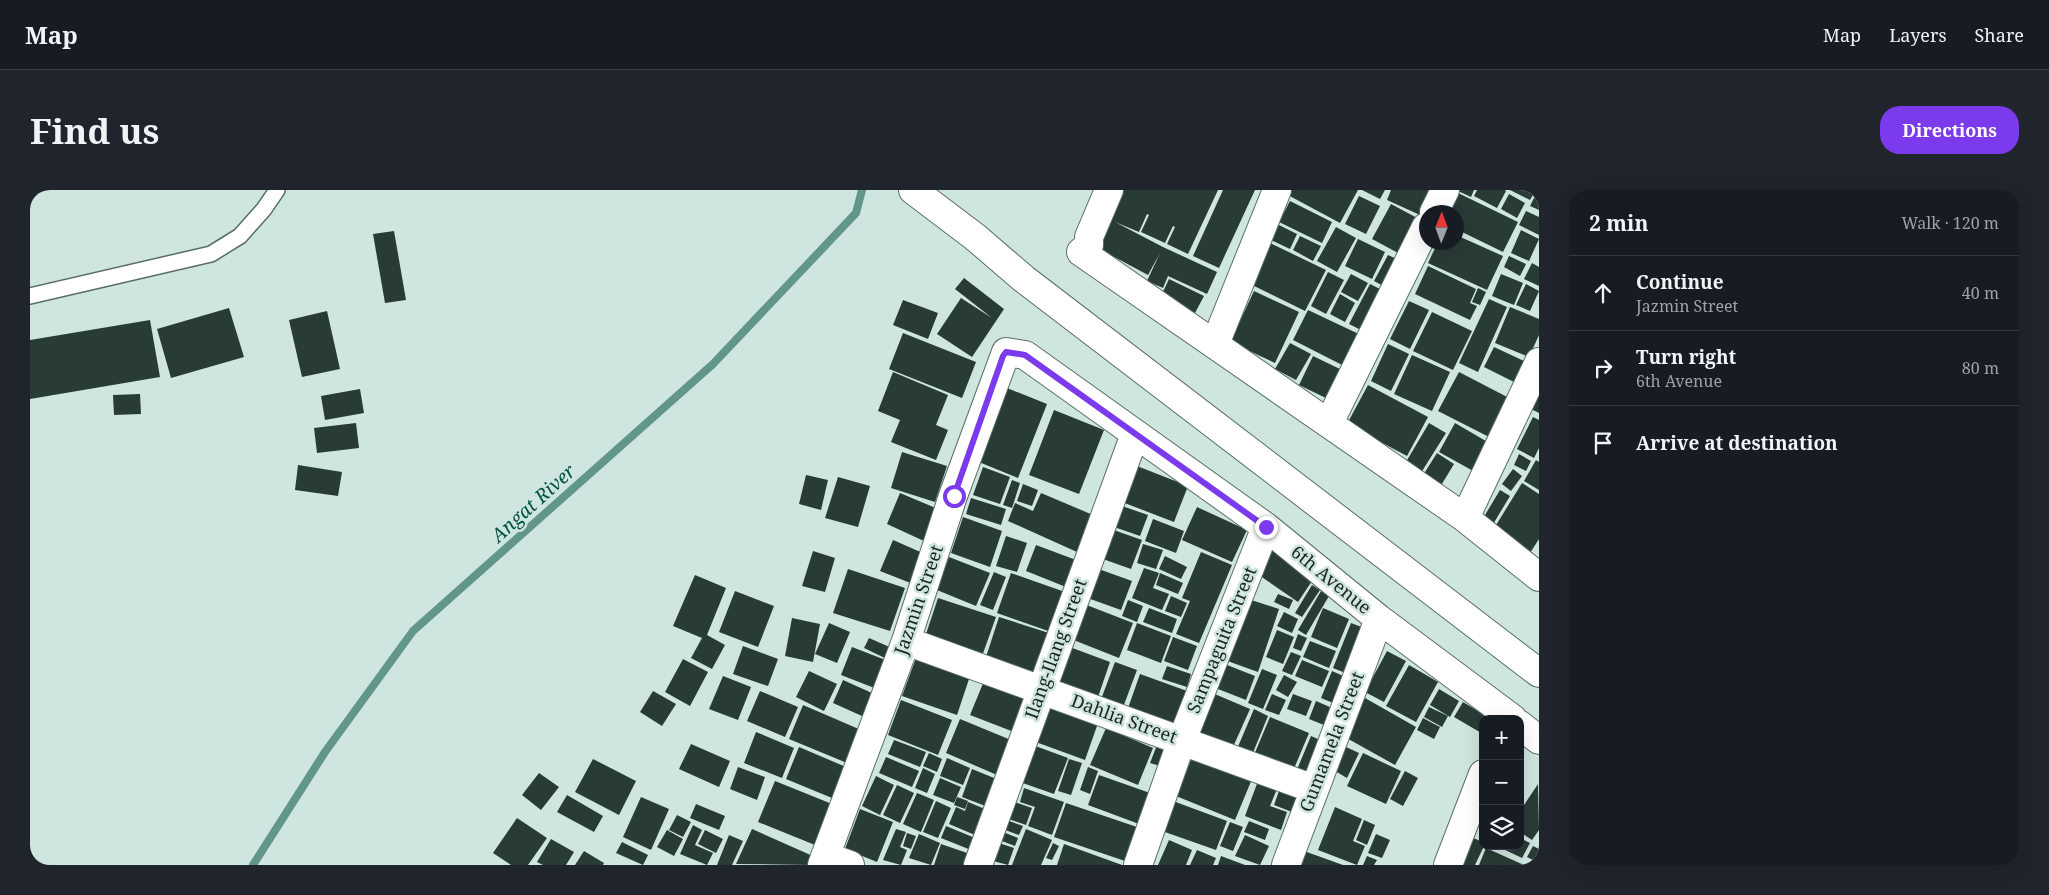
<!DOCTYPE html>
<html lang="en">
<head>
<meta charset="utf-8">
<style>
	:root { --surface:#171b24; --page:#20242c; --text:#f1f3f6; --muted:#9ea1a6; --line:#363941; --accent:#7c3aed }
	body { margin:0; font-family:"Noto Serif",serif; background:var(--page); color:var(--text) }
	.controls { position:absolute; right:15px; bottom:15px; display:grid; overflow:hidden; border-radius:10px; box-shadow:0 5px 20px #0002 }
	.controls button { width:45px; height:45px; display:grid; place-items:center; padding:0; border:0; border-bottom:1px solid var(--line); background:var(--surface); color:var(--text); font:25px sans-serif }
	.compass { position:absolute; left:1389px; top:15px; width:45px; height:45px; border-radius:50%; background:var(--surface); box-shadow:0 5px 20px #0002; rotate:1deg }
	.stop { position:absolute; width:15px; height:15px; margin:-11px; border:4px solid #7c3aed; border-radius:50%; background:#fff }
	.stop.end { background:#7c3aed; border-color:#fff; box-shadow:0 1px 5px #0008 }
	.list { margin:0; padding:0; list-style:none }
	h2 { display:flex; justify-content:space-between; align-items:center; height:65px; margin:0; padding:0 20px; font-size:21px }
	h2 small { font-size:16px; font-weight:400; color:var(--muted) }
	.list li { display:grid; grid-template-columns:32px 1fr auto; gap:15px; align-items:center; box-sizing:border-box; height:75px; padding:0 20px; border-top:1px solid var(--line) }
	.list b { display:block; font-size:19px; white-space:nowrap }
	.list p { margin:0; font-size:16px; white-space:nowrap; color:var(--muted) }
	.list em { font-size:16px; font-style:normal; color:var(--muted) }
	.icon { flex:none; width:28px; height:28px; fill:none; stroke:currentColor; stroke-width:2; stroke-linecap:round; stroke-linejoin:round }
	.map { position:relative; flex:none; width:1509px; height:675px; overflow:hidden; border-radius:20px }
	header { display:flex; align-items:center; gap:30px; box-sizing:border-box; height:70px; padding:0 25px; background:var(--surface); border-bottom:1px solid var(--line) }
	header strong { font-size:24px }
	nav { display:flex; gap:28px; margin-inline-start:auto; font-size:18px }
	.intro { display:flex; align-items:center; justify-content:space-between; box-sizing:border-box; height:120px; padding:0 30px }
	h1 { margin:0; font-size:35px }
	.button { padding:12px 22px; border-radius:20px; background:var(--accent); color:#fff; font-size:18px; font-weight:700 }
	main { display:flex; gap:30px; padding:0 30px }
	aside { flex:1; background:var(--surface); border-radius:20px; box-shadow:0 5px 20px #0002 }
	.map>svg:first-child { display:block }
</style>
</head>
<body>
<header>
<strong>Map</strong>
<nav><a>Map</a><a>Layers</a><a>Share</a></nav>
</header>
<div class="intro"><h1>Find us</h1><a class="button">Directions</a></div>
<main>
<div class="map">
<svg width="1509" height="675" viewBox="0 0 1509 675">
	<rect width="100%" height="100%" fill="#cfe5df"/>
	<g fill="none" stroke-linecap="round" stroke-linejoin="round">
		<path stroke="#63968a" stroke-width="8" d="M223,675L295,562L383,441L683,174L826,23L832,0"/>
	</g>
	<path fill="#293b36" d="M1090,0H1188L1158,64L1137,54L1145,37L1143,36L1135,53L1111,42L1119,25L1117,24L1109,42L1085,32L1133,57L1187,82L1177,104L1138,86L1133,98L1117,91L1130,63L1118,85L1062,55Z
		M1193,0H1225L1189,78L1163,66Z
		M1258,0H1328L1310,33L1256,4Z
		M1332,0H1355L1350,9Z
		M1361,0H1402L1390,25L1357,10Z
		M1426,0H1444L1441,7Z
		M1447,0H1475L1476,1L1467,18L1444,6Z
		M1480,0H1506L1500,10Z
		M1508,0H1509V20L1500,16Z
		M1428,3L1488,32L1473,62L1426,39V22H1418Z
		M1479,4L1495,13L1487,28L1471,19Z
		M1329,6L1350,16L1336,44L1315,34Z
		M1260,11L1302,32L1292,53L1249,32Z
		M1361,14L1389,29L1370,64L1342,49Z
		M1496,21L1509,27V45L1489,35Z
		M1245,33L1267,44L1260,59L1237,48Z
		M1306,37L1326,48L1307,82L1287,71Z
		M1491,40L1509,49L1499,71L1481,63Z
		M364,41L376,110L355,113L343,44Z
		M1426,45L1473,66L1457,100L1398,73L1408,52H1426Z
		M1270,46L1291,56L1283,71L1263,60Z
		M1328,49L1355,62L1342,89L1315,76Z
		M1240,53L1296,80L1275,121L1220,94Z
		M1358,65L1373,72L1359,99L1344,91Z
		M1479,66L1496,74L1490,86L1474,77Z
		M1502,73L1509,77V96L1494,89Z
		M1398,76L1446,99L1440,113L1447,116L1440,130L1385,104Z
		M1298,82L1314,90L1296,124L1281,116Z
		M1321,84L1338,93L1328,111L1311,102Z
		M1471,84L1493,93L1484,115L1462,106Z
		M934,88L974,119L942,167L907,144L931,108L962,128L925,99Z
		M1139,89L1174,106L1165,123L1131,106Z
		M1340,94L1356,102L1335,142L1319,134Z
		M1496,94L1509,101L1500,121L1486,115Z
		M1448,98L1456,102L1450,115L1442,112Z
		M1224,101L1269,122L1245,173L1200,152Z
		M1310,104L1325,113L1315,132L1300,124Z
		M1459,109L1477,117L1448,182L1429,173Z
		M873,110L908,123L898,149L863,135Z
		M1379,111L1399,120L1380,159L1360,149Z
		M1480,117L1509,129V145L1499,167L1465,153Z
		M199,118L214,167L141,188L127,139Z
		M1278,120L1333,146L1318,178L1263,150Z
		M297,121L310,179L272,187L259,130Z
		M1402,122L1442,141L1423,180L1383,161Z
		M120,130L130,187L0,209V150Z
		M873,143L946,172L932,208L859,179Z
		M1260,153L1281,164L1266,190L1245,179Z
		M1358,154L1379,164L1361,201L1341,191Z
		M1464,157L1494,171L1484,192L1454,177Z
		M1382,165L1420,182L1402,221L1364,204Z
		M1283,166L1312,180L1298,209L1269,195Z
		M863,182L918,205L906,235L918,240L906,270L861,252L870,230L848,221Z
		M1429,182L1483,210L1463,249L1408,221Z
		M1338,195L1398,227L1377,266L1317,234Z
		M972,196L1017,214L988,288L944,270Z
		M330,199L334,223L295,230L291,206Z
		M110,204L111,224L84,225L83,205Z
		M1509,205V223L1501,219Z
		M1024,220L1074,240L1049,304L999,285Z
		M1503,227L1509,230V258L1504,268L1487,259Z
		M326,233L329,258L287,263L284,238Z
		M1399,233L1416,243L1389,286L1373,277Z
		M1425,233L1461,254L1445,282L1409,262Z
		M872,262L917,276L905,312L861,298Z
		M1407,263L1424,274L1407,302L1390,290Z
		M1489,264L1501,271L1496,281L1484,275Z
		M1506,270L1509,272V300L1494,291Z
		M268,275L312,282L308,306L265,300Z
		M1107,276L1158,296L1144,332L1092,312Z
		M953,277L980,287L970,314L943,305Z
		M1483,279L1492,286L1481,301L1472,294Z
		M776,285L798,290L791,320L769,314Z
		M808,287L840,296L828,337L795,328Z
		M982,290L990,293L982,318L973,315Z
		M1492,293L1509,304V349L1500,363L1463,340Z
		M993,294L1008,300L1002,316L987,311Z
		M1470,300L1480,306L1462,336L1452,330Z
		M870,303L908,319L894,351L857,334Z
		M1011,303L1063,325L1047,362L978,331L985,313L1003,321Z
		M941,308L976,319L971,335L936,324Z
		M1092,316L1118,325L1110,346L1084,337Z
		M1167,317L1217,340L1202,372L1152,350Z
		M933,327L972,341L960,377L921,363Z
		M1123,329L1154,341L1146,363L1115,351Z
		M1081,339L1112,350L1101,379L1070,368Z
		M976,346L997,353L987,382L966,376Z
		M863,350L895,364L883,394L850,381Z
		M1113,354L1133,360L1126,379L1107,373Z
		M1006,355L1046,370L1036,397L996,381Z
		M1241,355L1286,385L1268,412L1223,381Z
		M783,361L805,368L795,402L772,396Z
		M1171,362L1202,375L1169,453L1146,444L1160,411L1152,408Z
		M1135,366L1157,377L1151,389L1129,379Z
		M919,367L960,383L946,416L907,400Z
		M1063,377L1102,391L1091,420L1052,406Z
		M1114,378L1129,383L1123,398L1139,404L1132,420L1102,408Z
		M818,379L875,398L860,441L803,423Z
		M964,382L976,387L963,420L950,415Z
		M981,383L1035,402L1021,442L967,423Z
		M1130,383L1153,393L1148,404L1126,395Z
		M665,385L696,398L677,445L695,455L682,479L661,468L672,448L643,436Z
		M1282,395L1290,400L1272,427L1265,423Z
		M705,401L744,416L728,457L689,442Z
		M1291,401L1299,406L1276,445L1268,440Z
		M1248,404L1263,410L1259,419L1244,412Z
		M1141,406L1157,413L1151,427L1135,421Z
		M1212,407L1249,419L1228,482L1192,469Z
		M908,408L966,427L951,469L894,450Z
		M1098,410L1113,416L1107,432L1092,426Z
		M1054,414L1103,433L1089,468L1041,449Z
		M1119,418L1147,429L1142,443L1113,432Z
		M1293,418L1319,429L1307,458L1281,447Z
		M1254,422L1268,429L1262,443L1247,436Z
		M969,427L1022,444L1008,487L955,470Z
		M762,428L790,434L783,472L755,466Z
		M799,433L820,442L807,473L785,464Z
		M1107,433L1141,446L1131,473L1097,460Z
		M1321,433L1337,439L1318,484L1303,478Z
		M1247,440L1264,447L1253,474L1236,467Z
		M1268,444L1277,448L1271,461L1263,458Z
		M1143,447L1167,456L1158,480L1134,471Z
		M839,448L864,459L859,470L834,458Z
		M1280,451L1306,461L1299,478L1273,467Z
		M713,456L748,469L738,496L703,484Z
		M1037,456L1080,472L1067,510L1022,494Z
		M822,457L858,471L847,499L811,485Z
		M1357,461L1376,471L1354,512L1335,502Z
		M1261,462L1271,466L1262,485L1252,481Z
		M886,468L940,486L927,525L872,506Z
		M653,469L678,482L660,516L635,502Z
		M1272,470L1299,481L1292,497L1265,486Z
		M1085,472L1107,480L1092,520L1070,512Z
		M1192,473L1225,486L1216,510L1183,497Z
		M1379,475L1408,492L1386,532L1356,516Z
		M1137,476L1161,484L1157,497L1132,489Z
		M1232,479L1247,485L1233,519L1218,513Z
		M779,481L807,494L794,521L766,507Z
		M1302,481L1318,488L1308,515L1291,508Z
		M1110,484L1157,501L1144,538L1097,521Z
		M1254,485L1267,492L1258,507L1246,500Z
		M693,486L721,497L708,530L679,519Z
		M813,490L842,503L832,526L803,513Z
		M954,491L997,507L984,542L940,525Z
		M1409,499L1429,511L1420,527L1400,515Z
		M623,501L646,514L632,536L610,522Z
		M730,501L768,517L755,547L717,531Z
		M1180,502L1220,519L1203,557L1164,540Z
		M1242,504L1256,510L1249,525L1235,520Z
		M1263,504L1282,511L1276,526L1257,519Z
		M1335,508L1386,537L1365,575L1313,546Z
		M871,510L922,530L908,565L858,545Z
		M1286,511L1302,518L1294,535L1279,529Z
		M1433,512L1461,529H1453V544L1424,527Z
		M1017,514L1068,533L1055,570L1003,551Z
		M773,515L831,540L817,573L759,549Z
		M1399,517L1418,526L1412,537L1394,527Z
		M1224,519L1238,526L1222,565L1207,559Z
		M1240,527L1279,543L1263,581L1224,565Z
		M1393,528L1410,537L1404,549L1387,540Z
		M930,529L981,550L967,585L916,563Z
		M1076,538L1123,558L1108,595L1060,575Z
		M726,542L764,558L752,588L714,573Z
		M1281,546L1297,553L1282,589L1266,582Z
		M864,550L896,562L890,577L858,564Z
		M661,554L700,571L689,597L649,579Z
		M1000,554L1038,568L1024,604L987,591Z
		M1127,555L1137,558L1130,576L1120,573Z
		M769,557L816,577L802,608L756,589Z
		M1316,557L1329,563L1317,588L1305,581Z
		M899,563L912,569L907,582L893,576Z
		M1333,563L1371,581L1356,614L1317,596Z
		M1163,565L1222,589L1205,630L1146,606Z
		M856,567L889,581L882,597L849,583Z
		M917,568L940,578L933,595L910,586Z
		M563,569L606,591L589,625L545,602Z
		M1039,569L1052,573L1041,605L1028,601Z
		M708,577L735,587L727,610L700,599Z
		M1058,577L1068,581L1060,604L1050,600Z
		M893,578L905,584L897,603L885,598Z
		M942,579L969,590L958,617L932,607Z
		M1375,581L1388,588L1373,616L1360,609Z
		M509,583L529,597L511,620L492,605Z
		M1069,585L1120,603L1109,634L1058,615Z
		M846,586L864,595L850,625L832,616Z
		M910,588L931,597L924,613L903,605Z
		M745,591L802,614L785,655L728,632Z
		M1228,591L1247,599L1240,616L1257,622L1251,640L1215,626Z
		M1508,594L1509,640L1502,650L1490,642V621Z
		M867,595L884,603L870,633L853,625Z
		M994,598L1034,612L1022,645L998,636L1005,617L990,612Z
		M1250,598L1269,605L1262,622L1244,615Z
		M887,603L904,610L891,642L873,634Z
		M537,605L573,626L564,642L527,622Z
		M611,607L639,619L621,660L593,647Z
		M927,607L938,611L935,619L924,615Z
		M979,610L1002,618L996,635L973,627Z
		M906,611L921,618L908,648L893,642Z
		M1143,611L1197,631L1186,660L1132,641Z
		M938,612L955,619L945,645L919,634L926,617L935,621Z
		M1036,613L1107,637L1095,671L1024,647Z
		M666,614L695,626L689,640L660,628Z
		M1305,617L1332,629L1323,651L1335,656L1327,675L1288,660Z
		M830,619L863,632L847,672L815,659Z
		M647,625L661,632L653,647L639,640Z
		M487,628L517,648L498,675H481L463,663Z
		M974,629L993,636L989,645L970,638Z
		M1334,630L1345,635L1337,655L1326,650Z
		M1219,631L1239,639L1235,650L1214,642Z
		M1200,632L1213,637L1203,661L1190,656Z
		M663,635L672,640L665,655L683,663L677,675L650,664Z
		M916,636L945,648L941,660L911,648Z
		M722,639L785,667L781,675L706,674Z
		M866,639L876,642L870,657L877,660L871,675L853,670Z
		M996,639L1022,650L1011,675H982Z
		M637,640L653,649L644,666L627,657Z
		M675,640L693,649L686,663L668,654Z
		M968,640L988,648L985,656L964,648Z
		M877,643L886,646L881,659L873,656Z
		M889,644L910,653L901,675L879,668Z
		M1346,644L1360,650L1352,668L1338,663Z
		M699,645L713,651L702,675H687Z
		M1215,645L1239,656L1230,675L1205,666Z
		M1443,648L1453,652L1454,656L1445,675H1430Z
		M1490,648L1500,653L1492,668L1471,658L1472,656H1490Z
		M521,649L544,662L536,675H513L507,672Z
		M1139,650L1162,660L1156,675H1128Z
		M963,651L984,658L978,675L956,669Z
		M592,652L618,665L613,675L586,663Z
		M1023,653L1029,656L1022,670L1016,668Z
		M911,654L940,664L936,675H904Z
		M1034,654L1092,675H1027Z
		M1503,656L1509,659V673L1497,667Z
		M1456,658L1494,675H1449Z
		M1167,660L1186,668L1183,675H1160Z
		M554,661L574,673L573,675H545Z
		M1274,661L1313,675H1269Z
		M1191,666L1215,675H1188Z
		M1337,666L1347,670L1344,675H1333Z"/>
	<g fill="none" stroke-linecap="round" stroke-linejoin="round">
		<g stroke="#5a6e68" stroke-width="18">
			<path id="lane" d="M0,106L181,64L210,46L234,19L247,0"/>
		</g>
		<g stroke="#5a6e68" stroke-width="30">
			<path id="street" d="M883,0L945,47L994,89L1509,483
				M1079,0L1059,47V55L1051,62L1435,328L1509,387
				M1404,22L1415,0
				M1185,154L1247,0
				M1299,233L1396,37
				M1435,328L1509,172
				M876,451L1284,599
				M1490,535L1509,550
				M795,666L820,675
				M792,675L876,451L923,306L976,162L995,165L1236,337L1349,429L1483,529
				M948,675L1105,244
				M1108,675L1152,550L1236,337
				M1256,675L1349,429
				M1418,675L1453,584"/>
		</g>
		<use href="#lane" stroke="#fff" stroke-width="15"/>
		<use href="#street" stroke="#fff" stroke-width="28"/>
	</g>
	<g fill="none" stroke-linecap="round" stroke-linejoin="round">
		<path stroke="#7c3aed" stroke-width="6" d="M924,306L973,166L976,162L995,165L1236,337"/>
	</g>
	<g text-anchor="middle" stroke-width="5" stroke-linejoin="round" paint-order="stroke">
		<g font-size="18" fill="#1c2522" stroke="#cfe5df">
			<text transform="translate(1301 390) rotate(39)" y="6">6th Avenue</text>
			<text transform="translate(889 410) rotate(-71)" y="6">Jazmin Street</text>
			<text transform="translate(1192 450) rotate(-68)" y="6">Sampaguita Street</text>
			<text transform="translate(1026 459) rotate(-70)" y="6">Ilang-Ilang Street</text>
			<text transform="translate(1094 529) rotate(20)" y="6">Dahlia Street</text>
			<text transform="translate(1302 552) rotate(-69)" y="6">Gumamela Street</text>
		</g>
		<g font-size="19" font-style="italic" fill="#045145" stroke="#cfe5df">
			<text transform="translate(503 313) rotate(-42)" y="7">Angat River</text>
		</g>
	</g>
</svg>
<div class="controls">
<button>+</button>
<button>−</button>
<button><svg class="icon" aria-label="layers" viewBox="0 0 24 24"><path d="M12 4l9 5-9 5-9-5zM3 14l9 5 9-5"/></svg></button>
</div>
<svg class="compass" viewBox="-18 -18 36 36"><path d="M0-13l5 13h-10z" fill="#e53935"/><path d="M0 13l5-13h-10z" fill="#9ea1a6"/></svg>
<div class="stop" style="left:924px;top:306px"></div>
<div class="stop end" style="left:1236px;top:337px"></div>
</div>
<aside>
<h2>2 min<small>Walk · 120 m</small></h2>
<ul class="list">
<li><svg class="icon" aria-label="ahead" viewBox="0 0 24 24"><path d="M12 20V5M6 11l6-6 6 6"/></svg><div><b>Continue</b><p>Jazmin Street</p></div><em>40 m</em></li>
<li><svg class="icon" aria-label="right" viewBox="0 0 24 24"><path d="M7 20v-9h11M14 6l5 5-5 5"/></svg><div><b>Turn right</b><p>6th Avenue</p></div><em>80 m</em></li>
<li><svg class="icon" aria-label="arrive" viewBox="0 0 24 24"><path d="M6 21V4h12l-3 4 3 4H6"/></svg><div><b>Arrive at destination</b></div></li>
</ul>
</aside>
</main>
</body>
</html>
